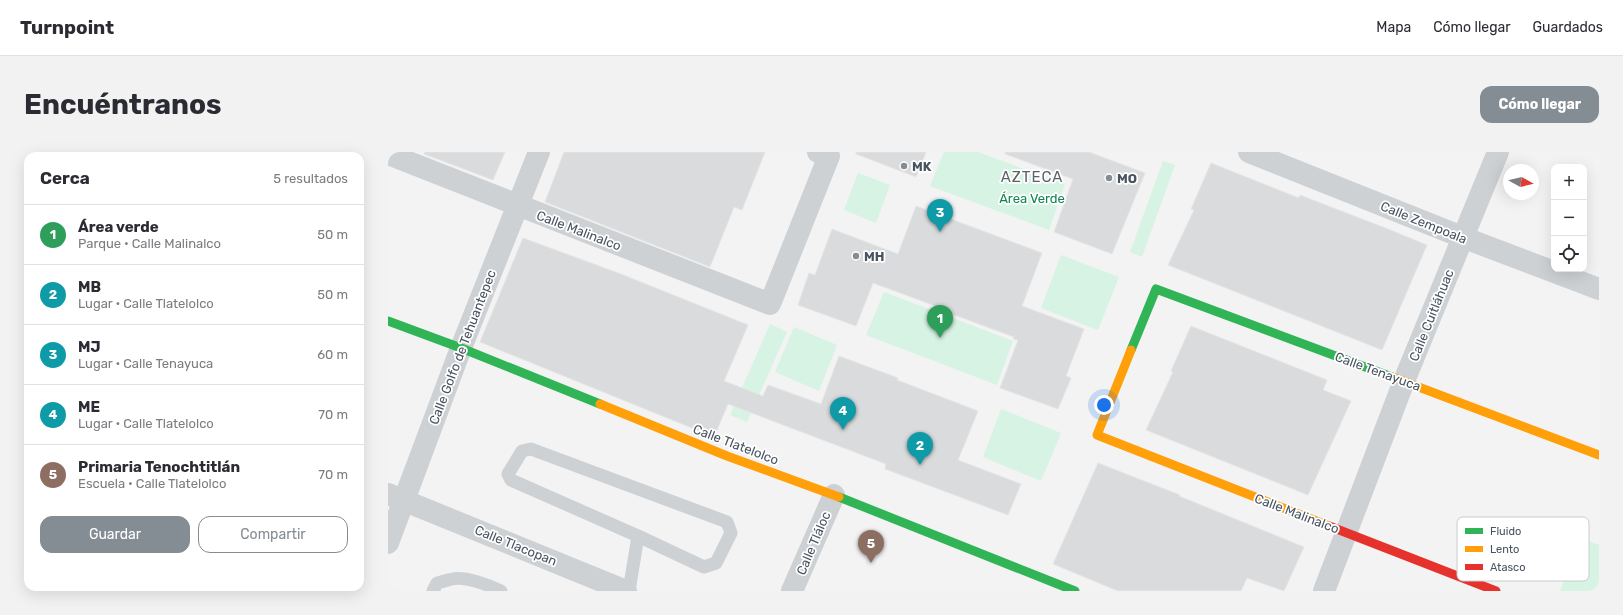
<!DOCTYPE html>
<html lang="es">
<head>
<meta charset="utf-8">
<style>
	:root { --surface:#fff; --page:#f2f2f3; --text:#2b2b33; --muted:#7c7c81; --line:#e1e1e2; --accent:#848c94 }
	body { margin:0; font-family:Rubik,sans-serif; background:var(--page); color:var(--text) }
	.controls { position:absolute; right:12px; top:12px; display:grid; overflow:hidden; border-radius:8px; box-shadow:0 4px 16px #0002 }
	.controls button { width:36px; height:36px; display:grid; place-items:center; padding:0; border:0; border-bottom:1px solid var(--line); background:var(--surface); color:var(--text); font:20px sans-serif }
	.compass { position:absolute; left:1115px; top:12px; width:36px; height:36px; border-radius:50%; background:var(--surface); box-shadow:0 4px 16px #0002; rotate:98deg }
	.you { position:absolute; left:716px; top:253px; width:14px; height:14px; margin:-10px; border:3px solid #fff; border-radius:50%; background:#1a73e8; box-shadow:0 0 0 6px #1a73e833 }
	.badge { display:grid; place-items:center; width:26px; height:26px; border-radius:50%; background:var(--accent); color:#fff; font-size:13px; font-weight:700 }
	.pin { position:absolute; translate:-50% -33px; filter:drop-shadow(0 1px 2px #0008) }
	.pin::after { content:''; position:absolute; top:21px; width:14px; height:12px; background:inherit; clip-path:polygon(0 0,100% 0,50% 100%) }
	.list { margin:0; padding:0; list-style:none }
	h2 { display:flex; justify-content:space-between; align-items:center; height:52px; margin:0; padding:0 16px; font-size:17px }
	h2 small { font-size:13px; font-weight:400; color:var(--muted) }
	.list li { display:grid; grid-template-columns:26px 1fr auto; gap:12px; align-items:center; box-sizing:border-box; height:60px; padding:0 16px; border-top:1px solid var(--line) }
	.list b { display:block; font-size:15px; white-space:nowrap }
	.list p { margin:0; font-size:13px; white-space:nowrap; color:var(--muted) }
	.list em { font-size:13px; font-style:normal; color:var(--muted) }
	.actions { display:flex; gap:8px; padding:12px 16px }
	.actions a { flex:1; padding:9px 0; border:1px solid var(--accent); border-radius:12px; text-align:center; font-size:14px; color:var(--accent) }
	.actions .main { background:var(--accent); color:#fff }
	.icon { flex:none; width:22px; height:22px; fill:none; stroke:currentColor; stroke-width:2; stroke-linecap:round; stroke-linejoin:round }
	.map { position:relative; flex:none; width:1211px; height:439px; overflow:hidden; border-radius:12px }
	header { display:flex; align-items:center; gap:24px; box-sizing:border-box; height:56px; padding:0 20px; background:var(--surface); border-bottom:1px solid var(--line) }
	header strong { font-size:19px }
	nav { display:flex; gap:22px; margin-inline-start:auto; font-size:14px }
	.intro { display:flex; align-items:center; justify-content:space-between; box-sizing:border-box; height:96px; padding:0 24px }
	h1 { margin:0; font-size:28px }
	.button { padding:10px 18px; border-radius:12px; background:var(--accent); color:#fff; font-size:14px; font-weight:700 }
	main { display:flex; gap:24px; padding:0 24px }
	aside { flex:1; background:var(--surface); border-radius:12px; box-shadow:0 4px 16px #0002 }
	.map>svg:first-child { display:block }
</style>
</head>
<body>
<header>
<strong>Turnpoint</strong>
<nav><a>Mapa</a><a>Cómo llegar</a><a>Guardados</a></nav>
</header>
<div class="intro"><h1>Encuéntranos</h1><a class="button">Cómo llegar</a></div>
<main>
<aside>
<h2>Cerca<small>5 resultados</small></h2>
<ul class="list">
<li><span class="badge" style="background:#2e9e5b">1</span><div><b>Área verde</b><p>Parque · Calle Malinalco</p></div><em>50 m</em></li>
<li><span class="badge" style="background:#0f9aa8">2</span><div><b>MB</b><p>Lugar · Calle Tlatelolco</p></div><em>50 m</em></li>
<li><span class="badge" style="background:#0f9aa8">3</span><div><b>MJ</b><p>Lugar · Calle Tenayuca</p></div><em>60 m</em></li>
<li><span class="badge" style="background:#0f9aa8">4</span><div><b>ME</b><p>Lugar · Calle Tlatelolco</p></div><em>70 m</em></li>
<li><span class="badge" style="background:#8d6e63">5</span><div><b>Primaria Tenochtitlán</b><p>Escuela · Calle Tlatelolco</p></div><em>70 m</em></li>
</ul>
<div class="actions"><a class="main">Guardar</a><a>Compartir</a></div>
</aside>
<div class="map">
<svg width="1211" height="439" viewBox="0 0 1211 439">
	<rect width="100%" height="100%" fill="#f3f3f3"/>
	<path fill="#d6f3e4" d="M556,0H590L677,32L661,78L542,34Z
		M775,9L787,13L754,105L742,100Z
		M470,21L502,33L488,71L456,58Z
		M673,103L731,125L710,178L653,156Z
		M496,140L625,189L609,233L478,183Z
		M382,172L399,180L359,270L342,263Z
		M406,175L449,193L431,239L387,220Z
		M613,257L673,281L653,329L595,305Z
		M1193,386L1211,393V439H1172Z"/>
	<path fill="#dadbdd" stroke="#e5e5e6" d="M37,0H117L105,28L36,2Z
		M176,0H377L354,58L346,55L322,115L157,50Z
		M468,0H538L528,25L468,2Z
		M617,0H701L757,21L724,102L666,80L685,27L617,2Z
		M823,11L911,46L912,43L1000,77L1039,93L994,198L780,113L806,58L803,57Z
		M528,54L654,101L634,154L696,177L678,224L683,226L670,257L612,236L630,188L625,187L626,185L564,162V160L485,131L468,174L410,153L421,121L427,123L444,77L510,102Z
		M135,86L233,122L360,173L336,229L375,244L380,233L433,252L451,204L510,226L509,228L590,259L570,308L633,332L620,363L497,317L498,312L340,252L326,285L92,190Z
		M803,174L939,228L935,238L963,249L920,343L758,278L785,220L783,219Z
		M710,311L792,343L791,344L916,395L896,439L859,426L853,439H730L665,412Z"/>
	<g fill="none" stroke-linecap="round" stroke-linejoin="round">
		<path stroke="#ced1d4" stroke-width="13" d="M45,439L49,431C54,430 59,428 64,427C77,424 101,433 113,439
			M241,439L250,384L123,328L120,322L134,299L143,297L339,370L343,381L328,411L316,415L250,384"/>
		<path stroke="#ced1d4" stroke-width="22" d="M861,0L1074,85L1211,137
			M0,2L382,152L441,4L430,0
			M0,342L238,439
			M0,391L73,196L151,0
			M404,439L446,343
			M936,439L1016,229L1110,0"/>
		<path stroke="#30b455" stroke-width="9" d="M0,169L73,196L212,252
			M743,198L768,137L1004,225
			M451,345L687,439"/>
		<path stroke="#ff9f0a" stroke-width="9" d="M743,198L709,283L941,374
			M1004,225L1211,303
			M212,252L339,304L451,345"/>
		<path stroke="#e5322d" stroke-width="9" d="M941,374L1108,439"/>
	</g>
	<g fill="#848c94" stroke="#fff" stroke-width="1.5">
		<circle cx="516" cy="14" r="4"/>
		<circle cx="721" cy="26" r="4"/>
		<circle cx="468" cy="104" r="4"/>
	</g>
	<g text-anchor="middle" stroke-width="3.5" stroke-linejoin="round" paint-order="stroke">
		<g font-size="13" font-weight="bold" fill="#485461" stroke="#fff" text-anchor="start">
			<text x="524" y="19">MK</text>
			<text x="729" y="31">MO</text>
			<text x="476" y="109">MH</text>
		</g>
		<g font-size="13" fill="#108552" stroke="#fff">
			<text x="644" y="51">Área Verde</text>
		</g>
		<g font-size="13" fill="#485461" stroke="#fff">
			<text transform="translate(1036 70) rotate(22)" y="5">Calle Zempoala</text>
			<text transform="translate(191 78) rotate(21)" y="5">Calle Malinalco</text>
			<text transform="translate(1043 163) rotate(-68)" y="5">Calle Cuitláhuac</text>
			<text transform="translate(74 195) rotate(-69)" y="5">Calle Golfo de Tehuantepec</text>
			<text transform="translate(990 219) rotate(20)" y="5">Calle Tenayuca</text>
			<text transform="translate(348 292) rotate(21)" y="5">Calle Tlatelolco</text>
			<text transform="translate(909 361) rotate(21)" y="5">Calle Malinalco</text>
			<text transform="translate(425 391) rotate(-67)" y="5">Calle Tláloc</text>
			<text transform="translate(128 393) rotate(22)" y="5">Calle Tlacopan</text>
		</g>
		<g font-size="15" letter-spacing="1" fill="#5e6268" stroke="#fff">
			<text x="644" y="30">AZTECA</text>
		</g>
	</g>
	<rect x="1069" y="365" width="132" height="64" rx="6" fill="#fff" stroke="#c8ccd0" stroke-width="1"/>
	<rect x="1077" y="376" width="18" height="6" fill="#30b455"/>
	<rect x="1077" y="394" width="18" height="6" fill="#ff9f0a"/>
	<rect x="1077" y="412" width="18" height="6" fill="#e5322d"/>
	<g font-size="11" fill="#485461">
		<text x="1102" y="383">Fluido</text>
		<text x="1102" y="401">Lento</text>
		<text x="1102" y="419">Atasco</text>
	</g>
</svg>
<div class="controls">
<button>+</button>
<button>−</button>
<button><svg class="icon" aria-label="locate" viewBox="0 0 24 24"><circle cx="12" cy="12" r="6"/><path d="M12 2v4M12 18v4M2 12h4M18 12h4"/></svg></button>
</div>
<svg class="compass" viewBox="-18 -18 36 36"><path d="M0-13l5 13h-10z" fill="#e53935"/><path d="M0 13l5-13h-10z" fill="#7c7c81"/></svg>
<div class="you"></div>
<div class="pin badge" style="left:552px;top:186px;background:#2e9e5b">1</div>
<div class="pin badge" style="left:532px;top:313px;background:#0f9aa8">2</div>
<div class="pin badge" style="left:552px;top:80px;background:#0f9aa8">3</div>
<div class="pin badge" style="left:455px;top:278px;background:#0f9aa8">4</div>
<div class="pin badge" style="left:483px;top:411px;background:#8d6e63">5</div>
</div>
</main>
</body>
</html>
